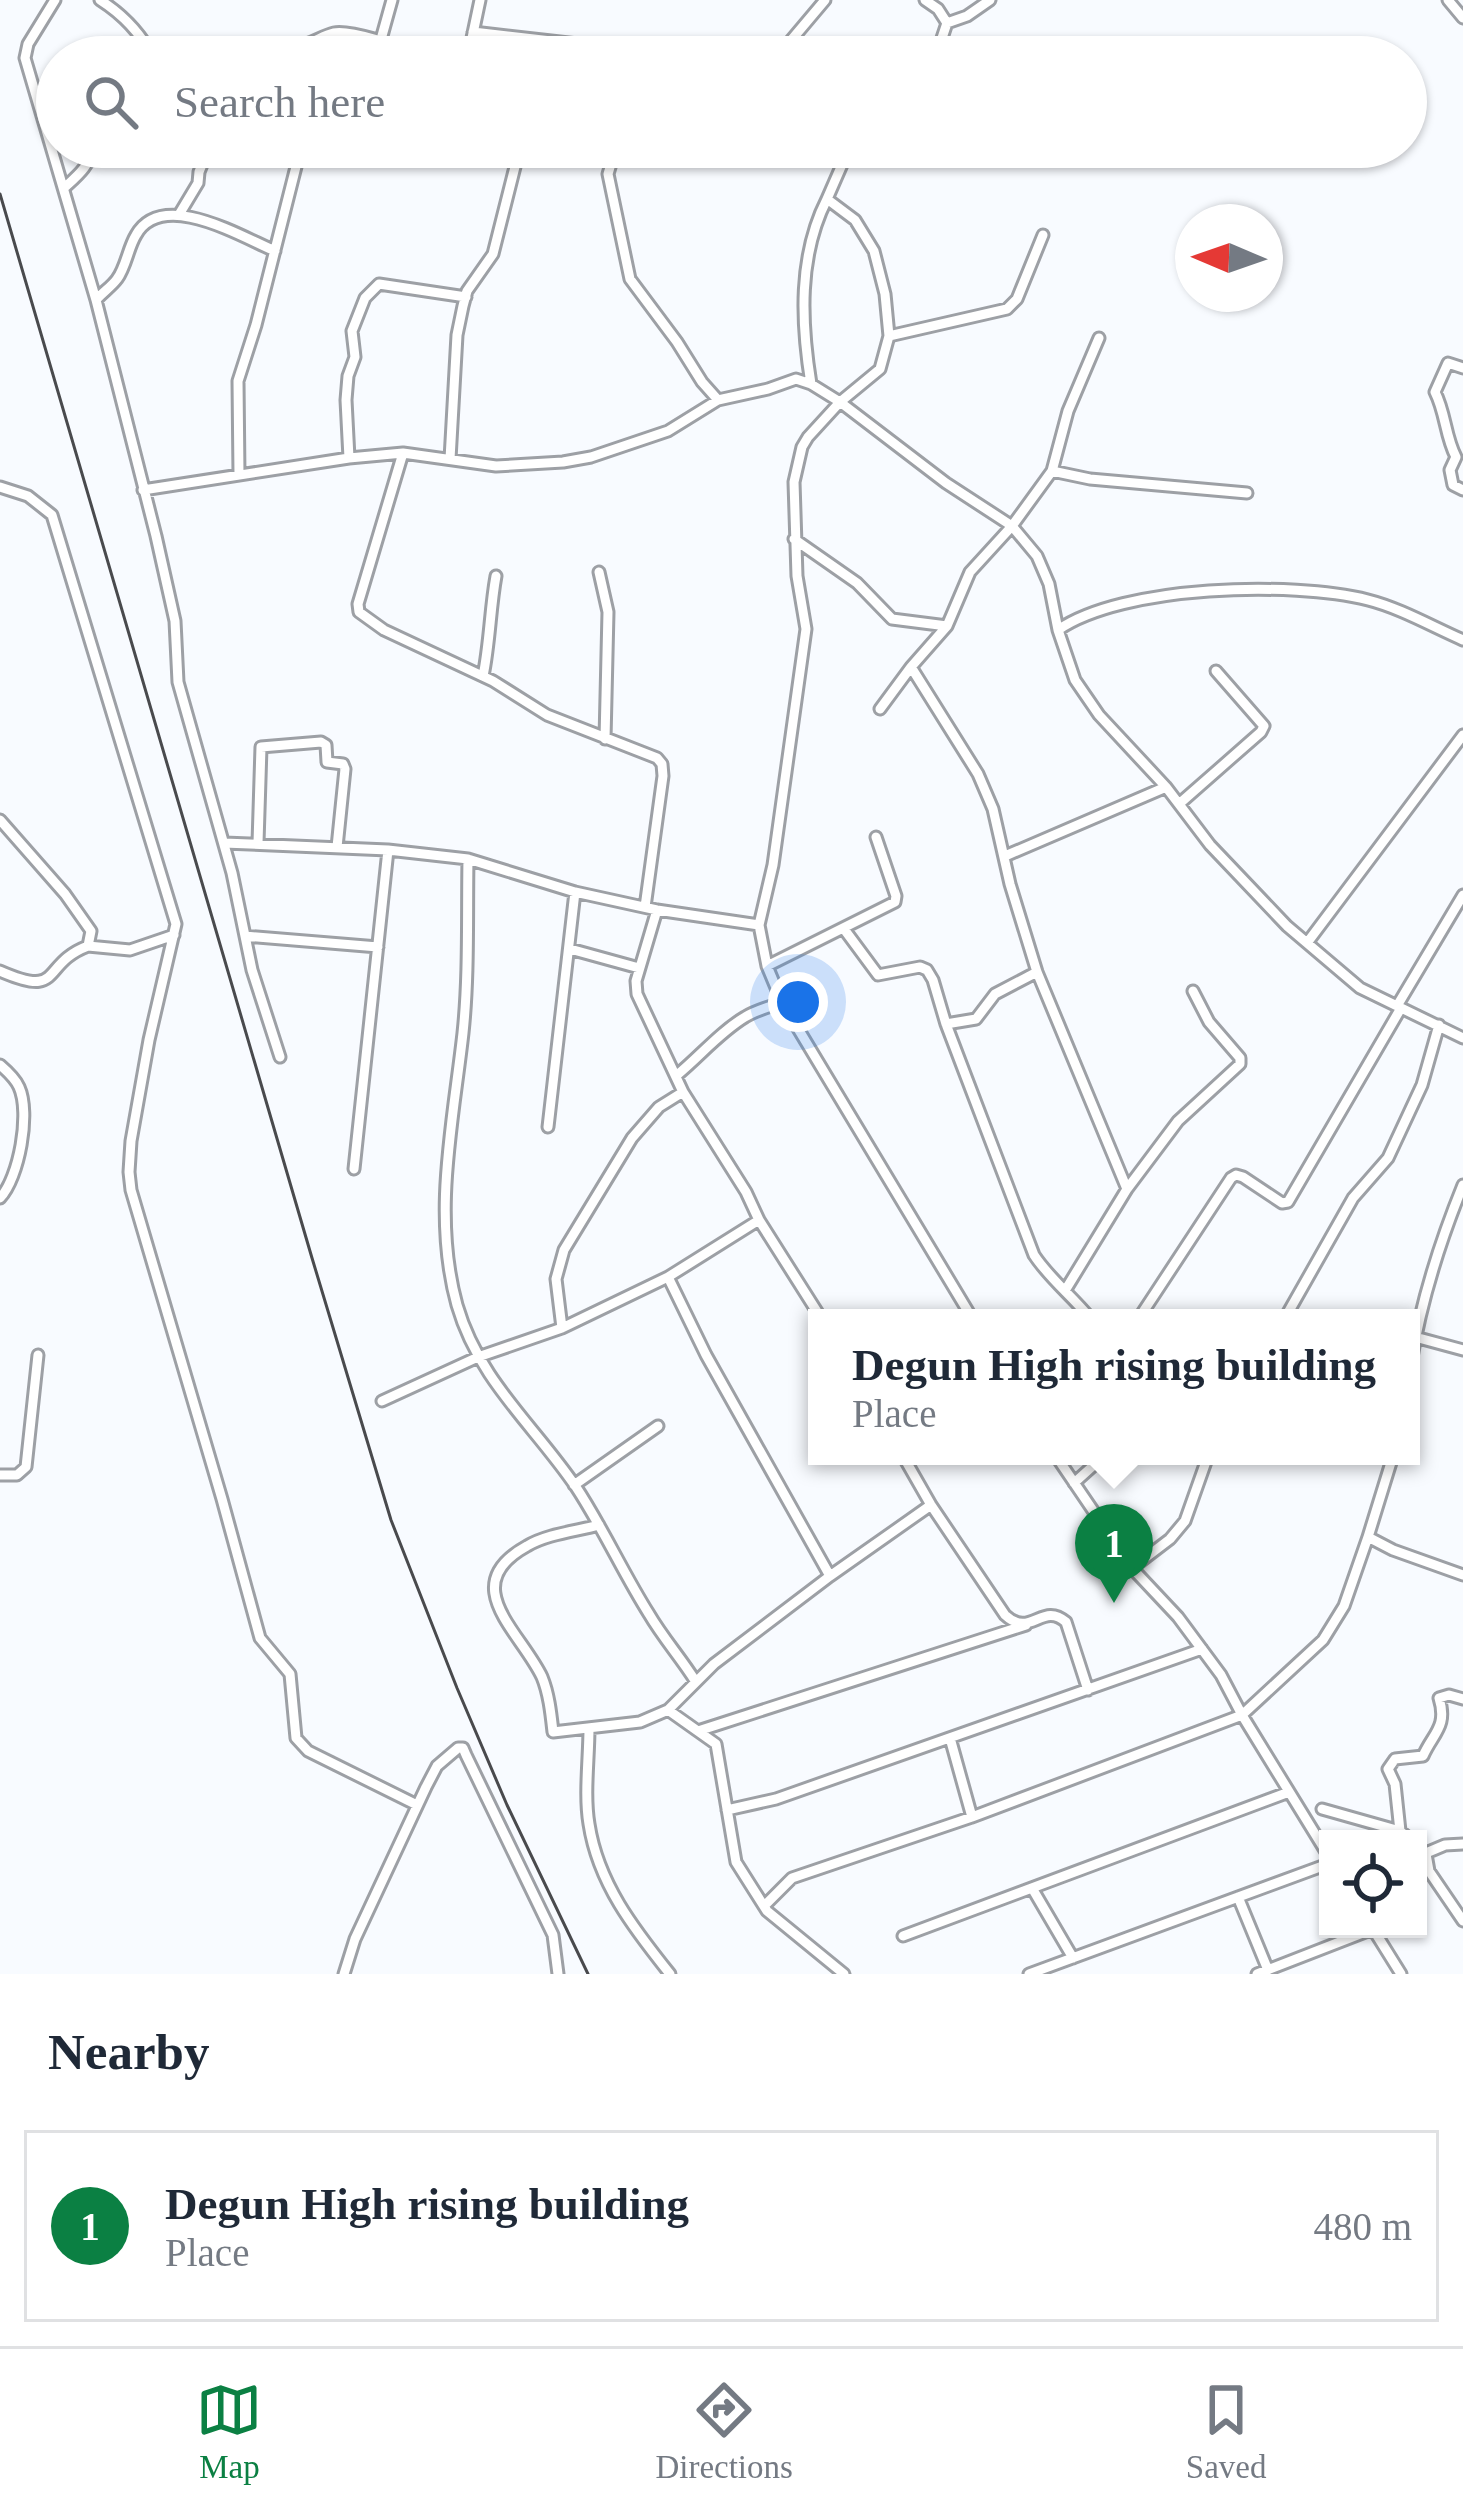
<!DOCTYPE html>
<html lang="en">
<head>
<meta charset="utf-8">
<style>
	:root { --surface:#fff; --page:#f6f6f7; --text:#1f2937; --muted:#747a83; --line:#e0e1e3; --accent:#0b8043 }
	body { margin:0; font-family:Georgia,serif; background:var(--page); color:var(--text) }
	.controls { position:absolute; right:36px; bottom:36px; display:grid; overflow:hidden; border-radius:0px; box-shadow:0 3px 9px #0004 }
	.controls button { width:108px; height:108px; display:grid; place-items:center; padding:0; border:0; border-bottom:3px solid var(--line); background:var(--surface); color:var(--text); font:60px sans-serif }
	.compass { position:absolute; left:1175px; top:204px; width:108px; height:108px; border-radius:50%; background:var(--surface); box-shadow:0 3px 9px #0004; rotate:272deg }
	.you { position:absolute; left:798px; top:1002px; width:42px; height:42px; margin:-30px; border:9px solid #fff; border-radius:50%; background:#1a73e8; box-shadow:0 0 0 18px #1a73e833 }
	.badge { display:grid; place-items:center; width:78px; height:78px; border-radius:50%; background:var(--accent); color:#fff; font-size:39px; font-weight:700 }
	.pin { position:absolute; translate:-50% -99px; filter:drop-shadow(0 3px 6px #0008) }
	.pin::after { content:''; position:absolute; top:63px; width:42px; height:36px; background:inherit; clip-path:polygon(0 0,100% 0,50% 100%) }
	.popup { position:absolute; left:808px; top:1309px; width:612px; height:156px; box-sizing:border-box; display:grid; place-content:center; border-radius:0px; background:var(--surface); filter:drop-shadow(0 3px 9px #0005); font-size:39px; white-space:nowrap; color:var(--muted) }
	.popup b { font-size:45px; color:var(--text) }
	.popup::after { content:''; position:absolute; left:50%; top:100%; margin-left:-24px; border:24px solid transparent; border-top-color:var(--surface) }
	.list { margin:0; padding:0; list-style:none }
	h2 { display:flex; justify-content:space-between; align-items:center; height:156px; margin:0; padding:0 48px; font-size:51px }
	h2 small { font-size:39px; font-weight:400; color:var(--muted) }
	.list li { display:grid; grid-template-columns:78px 1fr auto; gap:36px; align-items:center; box-sizing:border-box; height:192px; margin:0 24px 24px; padding:0 24px; border:3px solid var(--line); border-radius:0px }
	.list b { display:block; font-size:45px; white-space:nowrap }
	.list p { margin:0; font-size:39px; white-space:nowrap; color:var(--muted) }
	.list em { font-size:39px; font-style:normal; color:var(--muted) }
	.icon { flex:none; width:66px; height:66px; fill:none; stroke:currentColor; stroke-width:2; stroke-linecap:round; stroke-linejoin:round }
	.map { position:relative; flex:none; width:1463px; height:1974px; overflow:hidden }
	.search { position:absolute; background:var(--surface); box-shadow:0 3px 9px #0004; left:36px; right:36px; top:36px; height:132px; display:flex; align-items:center; gap:30px; box-sizing:border-box; padding:0 42px; border-radius:66px; color:var(--muted); font-size:45px }
	.sheet { height:372px; background:var(--surface) }
	nav { display:flex; justify-content:space-around; align-items:center; box-sizing:border-box; height:168px; border-top:3px solid var(--line); background:var(--surface); font-size:33px; color:var(--muted) }
	nav a { display:grid; justify-items:center; gap:6px }
	nav .on { color:var(--accent) }
	.map>svg:first-child { display:block }
</style>
</head>
<body>
<div class="map">
<svg width="1463" height="1974" viewBox="0 0 1463 1974">
	<rect width="100%" height="100%" fill="#f8fbff"/>
	<g fill="none" stroke-linecap="round" stroke-linejoin="round">
		<g stroke="#9da0a5" stroke-width="15">
			<path id="street" d="M55,0L28,44L25,58L96,300L156,536L175,621L178,682L232,873L252,970L280,1057
				M100,0C122,14 141,34 153,57
				M925,0L938,9L947,23L940,44L929,57
				M1448,0L1463,18
				M947,23L967,16L990,0
				M473,32L648,52L663,57
				M380,43L392,0
				M243,57L250,47C269,42 280,48 297,46C311,45 321,36 334,33C352,29 408,50 428,57
				M468,57L480,0
				M777,57L825,0
				M388,147L415,156
				M620,147L613,157L608,174L630,279L677,342L702,382L718,400
				M853,147L844,160L827,199L855,220L874,251L885,294L889,336L880,369L840,402L808,437L802,447L794,482L797,576L806,629L773,865L759,925L767,966L782,1002L972,1318
				M64,188C77,176 90,166 93,147
				M180,213L198,183L199,172L209,147
				M96,300C102,293 112,286 117,279C126,267 128,248 136,235C162,189 240,236 275,251
				M889,336L1007,309L1017,299L1043,235
				M1463,368L1448,363L1435,392C1446,414 1445,436 1456,457L1450,470L1453,485L1463,490
				M811,384C801,322 798,256 827,199
				M403,453L358,604L359,612L384,630L493,681L547,715L657,758L662,764L663,776L645,907
				M349,458L346,400L348,376L355,357L352,331L365,298L379,284L466,297
				M450,459L457,335L463,306L467,291L493,254L520,147
				M1052,471L1090,479L1247,493
				M239,475L238,381L256,325L301,147
				M0,487L28,496L52,515L176,924L149,1040L131,1141L129,1172L131,1190L222,1499L260,1638L290,1674L296,1738L308,1751L417,1805
				M143,490L349,458L403,453L496,466L563,462L591,457L668,431L718,400L768,389L796,379L811,384L840,402L946,483L1012,526L1037,556L1049,584L1058,630L1075,680L1099,715L1166,787L1210,845L1287,926L1360,988L1463,1038
				M794,539L857,583L892,619L947,626
				M599,572L608,612L605,739
				M1058,630C1123,585 1292,581 1368,600C1400,608 1433,627 1463,640
				M911,667L978,774L993,809L1010,884L1037,972L1127,1189
				M483,676C490,642 490,609 496,576
				M880,709L911,667L947,626L970,572L1012,526L1052,471L1068,411L1099,338
				M1179,804L1261,732L1264,726L1216,671
				M0,820L65,894L91,931L88,946C40,964 64,999 0,971
				M224,843L388,850L468,859L575,892L657,910L759,925
				M258,843L261,747L321,742L326,745L327,762L343,764L345,769L337,847
				M1005,856L1166,787
				M468,859C467,916 469,976 463,1033C453,1123 432,1215 457,1305C479,1381 534,1425 576,1487C603,1528 623,1573 649,1614C663,1638 681,1658 696,1682
				M657,910L636,981L637,994L683,1092L746,1192L759,1220L821,1318
				M844,929L878,975L920,967L927,970L933,980L946,1024L1034,1255C1049,1278 1072,1296 1090,1318
				M245,936L378,947
				M1307,943L1463,735
				M88,946L130,950L174,935
				M570,949L639,968
				M767,966L895,902L896,896L876,837
				M1397,1006L1463,895
				M946,1024L976,1019L995,994L1037,972
				M0,1065C7,1071 15,1078 19,1087C31,1113 19,1178 0,1198
				M677,1075C700,1056 720,1032 745,1017C756,1010 770,1007 782,1002
				M548,1127L575,892
				M354,1169L388,850
				M759,1220L668,1277L706,1355L830,1576
				M1066,1289L1127,1189L1178,1121L1240,1064V1058L1209,1022L1193,991
				M1139,1318L1231,1178L1236,1175L1243,1177L1282,1203L1288,1202L1401,1008
				M1285,1318L1353,1198L1388,1158L1422,1085L1439,1025
				M562,1328L556,1279L564,1250L632,1138L659,1107L683,1092
				M1415,1337L1463,1350
				M1411,1363C1421,1301 1439,1244 1463,1185
				M382,1401L478,1357L562,1328L668,1277
				M903,1456L931,1505L1005,1615C1031,1639 1042,1601 1066,1622L1088,1690
				M1056,1456L1132,1568L1178,1617L1221,1675L1242,1715L1328,1855
				M1393,1456L1368,1537L1393,1550L1463,1575
				M0,1475H17L26,1467L38,1355
				M1074,1483L1104,1456
				M574,1485L658,1426
				M599,1525C577,1531 547,1534 527,1546C456,1585 520,1631 542,1677C549,1694 551,1714 553,1732L640,1722L668,1710L714,1664L830,1576L931,1505
				M1132,1568L1170,1539L1185,1521L1208,1456
				M668,1710L716,1744L736,1862L767,1911L844,1974
				M589,1728C589,1759 584,1794 589,1824C598,1883 634,1929 670,1974
				M698,1731L1026,1625
				M950,1738L972,1817
				M1322,1809L1400,1831L1410,1839
				M727,1810L776,1799L1202,1649
				M1400,1831L1395,1784L1388,1769L1395,1759L1423,1756C1433,1733 1448,1727 1439,1698L1449,1695L1463,1699
				M1418,1846L1426,1854L1429,1871L1463,1921
				M1426,1853L1445,1845L1463,1844
				M1032,1888L1073,1958
				M1238,1897L1268,1970
				M764,1906L792,1878L972,1817L1242,1715L1323,1640L1344,1606L1368,1537
				M1373,1929L1401,1974
				M903,1936L1289,1792
				M344,1974L355,1939L426,1787L437,1766L458,1748H463L466,1755L553,1935L558,1974
				M1029,1974L1328,1864
				M1257,1974L1373,1929"/>
		</g>
		<use href="#street" stroke="#fff" stroke-width="9"/>
		<path stroke="#494a4d" stroke-width="3" d="M0,194L312,1258L391,1520L457,1688L507,1805L588,1974"/>
	</g>
</svg>
<div class="controls">
<button><svg class="icon" aria-label="locate" viewBox="0 0 24 24"><circle cx="12" cy="12" r="6"/><path d="M12 2v4M12 18v4M2 12h4M18 12h4"/></svg></button>
</div>
<svg class="compass" viewBox="-18 -18 36 36"><path d="M0-13l5 13h-10z" fill="#e53935"/><path d="M0 13l5-13h-10z" fill="#747a83"/></svg>
<div class="you"></div>
<div class="pin badge" style="left:1114px;top:1603px">1</div>
<div class="popup"><b>Degun High rising building</b>Place</div>
<div class="search"><svg class="icon" aria-label="search" viewBox="0 0 24 24"><circle cx="10" cy="10" r="6"/><path d="M15 15l6 6"/></svg>Search here</div>
</div>
<section class="sheet">
<h2>Nearby<small></small></h2>
<ul class="list">
<li><span class="badge">1</span><div><b>Degun High rising building</b><p>Place</p></div><em>480 m</em></li>
</ul>
</section>
<nav>
<a class="on"><svg class="icon" aria-label="map" viewBox="0 0 24 24"><path d="M3 6l6-2 6 2 6-2v14l-6 2-6-2-6 2zM9 4v14M15 6v14"/></svg>Map</a>
<a><svg class="icon" aria-label="directions" viewBox="0 0 24 24"><path d="M12 3l9 9-9 9-9-9zM9 14v-3h6M13 9l2 2-2 2"/></svg>Directions</a>
<a><svg class="icon" aria-label="saved" viewBox="0 0 24 24"><path d="M7 4h10v16l-5-4-5 4z"/></svg>Saved</a>
</nav>
</body>
</html>
